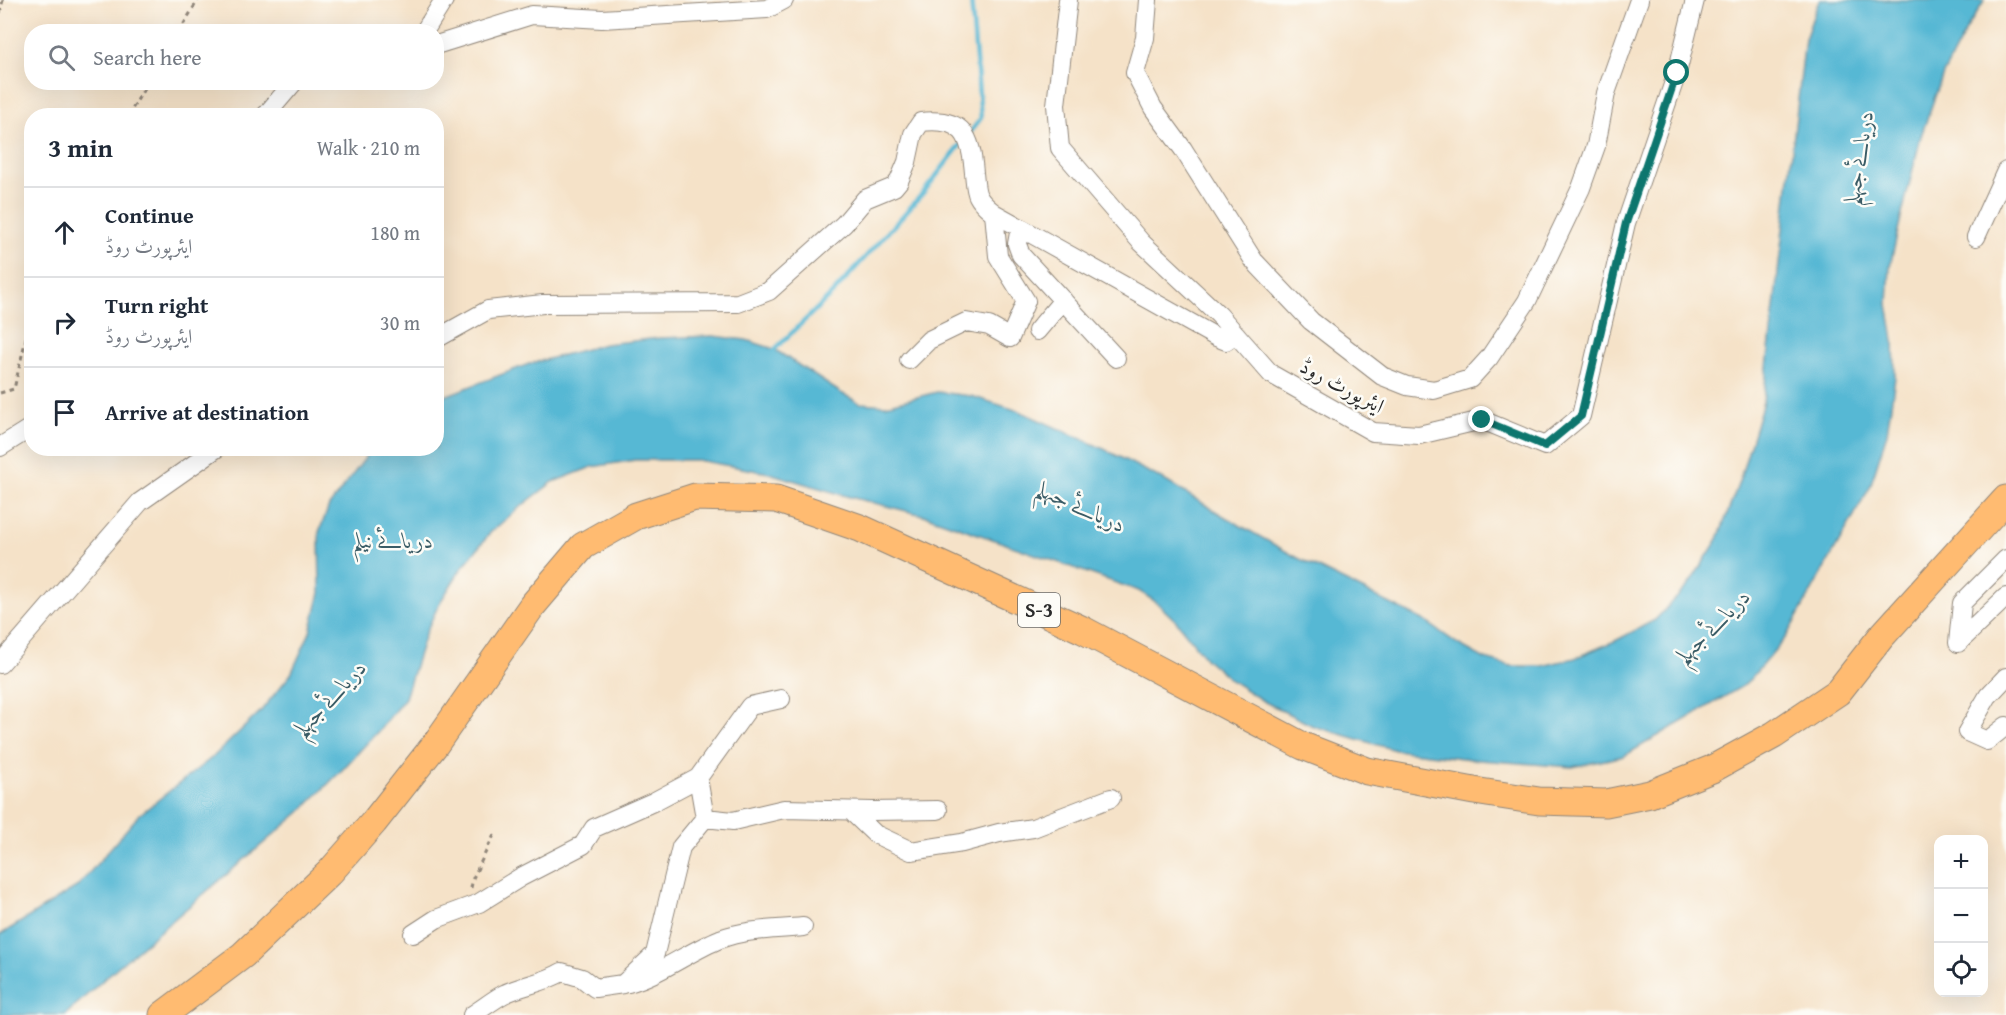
<!DOCTYPE html>
<html lang="en">
<head>
<meta charset="utf-8">
<style>
	:root { --surface:#fff; --page:#f2f2f3; --text:#1f2937; --muted:#747a83; --line:#e0e1e3 }
	body { margin:0; font-family:"Gentium Book Plus",Amiri,serif; background:var(--page); color:var(--text) }
	.controls { position:absolute; right:18px; bottom:18px; display:grid; overflow:hidden; border-radius:12px; box-shadow:0 6px 24px #0002 }
	.controls button { width:54px; height:54px; display:grid; place-items:center; padding:0; border:0; border-bottom:2px solid var(--line); background:var(--surface); color:var(--text); font:30px sans-serif }
	.stop { position:absolute; width:18px; height:18px; margin:-14px; border:4px solid #0f766e; border-radius:50%; background:#fff }
	.stop.end { background:#0f766e; border-color:#fff; box-shadow:0 2px 6px #0008 }
	.list { margin:0; padding:0; list-style:none }
	h2 { display:flex; justify-content:space-between; align-items:center; height:78px; margin:0; padding:0 24px; font-size:26px }
	h2 small { font-size:20px; font-weight:400; color:var(--muted) }
	.list li { display:grid; grid-template-columns:39px 1fr auto; gap:18px; align-items:center; box-sizing:border-box; height:90px; padding:0 24px; border-top:2px solid var(--line) }
	.list b { display:block; font-size:22px; white-space:nowrap }
	.list p { margin:0; font-size:20px; white-space:nowrap; color:var(--muted) }
	.list em { font-size:20px; font-style:normal; color:var(--muted) }
	.icon { flex:none; width:33px; height:33px; fill:none; stroke:currentColor; stroke-width:2; stroke-linecap:round; stroke-linejoin:round }
	.map { position:relative; flex:none; width:2006px; height:1015px; overflow:hidden }
	.search { position:absolute; background:var(--surface); box-shadow:0 6px 24px #0002; left:24px; top:24px; width:420px; height:66px; display:flex; align-items:center; gap:15px; box-sizing:border-box; padding:0 21px; border-radius:24px; color:var(--muted); font-size:22px }
	.panel { position:absolute; background:var(--surface); box-shadow:0 6px 24px #0002; left:24px; top:108px; width:420px; height:348px; border-radius:24px }
	.map>svg:first-child { display:block }
</style>
</head>
<body>
<div class="map">
<svg width="2006" height="1015" viewBox="0 0 2006 1015">
	<rect width="100%" height="100%" fill="#fdfcf7"/>
	<filter id="ink" filterUnits="userSpaceOnUse"><feTurbulence type="fractalNoise" baseFrequency=".0167" numOctaves="2"/><feDisplacementMap in="SourceGraphic" scale="12" xChannelSelector="R" yChannelSelector="G"/><feConvolveMatrix kernelMatrix="1 2 1 2 8 2 1 2 1" color-interpolation-filters="sRGB"/></filter>
	<filter id="wash" filterUnits="userSpaceOnUse"><feTurbulence type="fractalNoise" baseFrequency=".008" numOctaves="4" result="noise"/><feDisplacementMap in="SourceGraphic" scale="24" xChannelSelector="R" yChannelSelector="G"/><feGaussianBlur stdDeviation="1.35" result="paint"/><feColorMatrix in="noise" values="0 0 0 0 0 0 0 0 0 0 0 0 0 0 0 0 0 1.4 0 .05"/><feComposite in="paint" operator="in"/></filter>
	<g filter="url(#wash)">
		<rect width="100%" height="100%" fill="#f5e2c8"/>
		<path fill="#56b8d4" stroke="#407280" stroke-width="1.5" d="M1819,0H1985L1970,23L1943,74L1921,136L1899,226L1890,266L1888,304L1894,340L1895,377L1887,433L1870,487L1786,637L1746,684L1624,756L1572,767L1479,760L1395,750L1313,726L1263,701L1232,681L1206,659L1176,621L1156,602L1139,591L927,516L846,496L769,473L697,460H635L592,467L553,482L519,508L491,532L461,569L439,604L425,634L405,698L381,728L342,770L299,813L113,971L65,1015H0V935L78,886L139,815L214,756L260,712L291,674L310,632L320,593L319,532L329,506L372,449L436,448L437,399L529,364L605,344L660,338L713,336L746,340L774,349L841,393L860,403L886,405L937,392L971,396L1019,411L1104,449L1164,480L1232,521L1298,558L1425,621L1458,644L1485,659L1511,666H1542L1575,658L1617,640L1655,620L1688,586L1718,539L1739,482L1763,402L1805,39Z"/>
		<g fill="none" stroke-linecap="round" stroke-linejoin="round">
			<path stroke="#56b8d4" stroke-width="4.5" d="M969,134L981,118L971,0
				M772,352L834,292L923,193L964,140"/>
		</g>
	</g>
	<g filter="url(#ink)">
		<g fill="none" stroke-linecap="round" stroke-linejoin="round">
			<g stroke="#90867a" stroke-width="20">
				<path id="minor" d="M1068,0L1056,105L1060,148L1141,242L1219,315L1271,374L1373,432L1419,435L1482,420L1545,446L1581,416L1626,223L1677,73L1695,0
					M1148,0L1145,38L1135,73L1153,108L1183,149L1254,261L1311,321L1382,376L1407,386L1434,390L1470,379L1489,358L1527,301L1581,188L1596,146L1606,93L1639,0
					M424,32L444,0
					M436,45L532,15L602,19L767,9L784,0
					M265,116L294,82
					M1020,227L1017,244L1021,255L1116,358
					M1976,237L2006,171
					M1037,331L1063,300
					M436,339L488,310L543,304L738,303L769,291L844,224L865,199L894,187L899,181L907,162L913,134L921,122C964,117 971,136 974,173C975,181 975,190 978,196C982,204 988,208 994,213L1216,337L1226,341L1236,334
					M909,360L929,340L966,322L989,326L1010,338L1026,301L998,256L994,213
					M0,447L32,427
					M2006,559L1962,603L1958,643L2006,597
					M0,664L140,502L217,448
					M2006,677L1988,696L1967,732L1987,741L2006,726
					M851,811L875,834L911,851L962,843L999,833L1033,828L1111,798
					M705,818L733,821L784,809L872,811L938,810
					M413,934L436,919L479,903L521,877L583,845L594,828L653,802L698,778
					M628,983C661,974 688,952 720,939C747,929 775,930 803,927
					M472,1015C483,1008 493,1000 504,994C523,985 544,983 562,972L582,978L595,988L623,984L655,954L681,847L705,818L698,778L750,706L781,699"/>
			</g>
			<g stroke="#90867a" stroke-width="29">
				<path id="highway" d="M163,1015L243,955L330,872L374,822L434,746L532,606L583,546L636,516L695,497L776,499L860,528L1083,630L1303,746L1367,771L1474,791L1539,801L1606,803L1650,794L1712,769L1774,735L1838,692L1881,637L2006,499"/>
			</g>
			<path stroke="#90867a" stroke-width="3" stroke-dasharray="4.5 4.5" stroke-linecap="butt" d="M0,13L3,0
				M179,32L198,0
				M128,116L148,82
				M0,393L14,389L32,313
				M471,888L473,878L495,833"/>
			<use href="#minor" stroke="#fff" stroke-width="18"/>
			<use href="#highway" stroke="#ffbb71" stroke-width="27"/>
		</g>
	</g>
	<g fill="none" stroke-linecap="round" stroke-linejoin="round" filter="url(#ink)">
		<path stroke="#0f766e" stroke-width="8" d="M1482,420L1545,446L1581,416L1626,223L1677,73"/>
	</g>
	<g text-anchor="middle" stroke-width="5" stroke-linejoin="round" paint-order="stroke">
		<rect fill="#fdfcf7" stroke="#6a6a68" stroke-width="1.5" x="1018" y="593" width="42" height="34" rx="4.5"/>
		<g font-size="20" font-weight="bold" fill="#2b2b2b">
			<text x="1039" y="617">S-3</text>
		</g>
		<g font-size="21" fill="#2b2b2b" stroke="#fdfcf7">
			<text transform="translate(1342 386) rotate(28)" y="7">ایئرپورٹ روڈ</text>
		</g>
		<g font-size="22" font-style="italic" fill="#3a5c66" stroke="#fdfcf7">
			<text transform="translate(1858 158) rotate(-81)" y="8">دریائے جہلم</text>
			<text transform="translate(1081 506) rotate(24)" y="8">دریائے جہلم</text>
			<text x="393" y="548">دریائے نیلم</text>
			<text transform="translate(1712 626) rotate(-45)" y="8">دریائے جہلم</text>
			<text transform="translate(329 698) rotate(-47)" y="8">دریائے جہلم</text>
		</g>
	</g>
</svg>
<div class="controls">
<button>+</button>
<button>−</button>
<button><svg class="icon" aria-label="locate" viewBox="0 0 24 24"><circle cx="12" cy="12" r="6"/><path d="M12 2v4M12 18v4M2 12h4M18 12h4"/></svg></button>
</div>
<div class="stop" style="left:1677px;top:73px"></div>
<div class="stop end" style="left:1482px;top:420px"></div>
<div class="search"><svg class="icon" aria-label="search" viewBox="0 0 24 24"><circle cx="10" cy="10" r="6"/><path d="M15 15l6 6"/></svg>Search here</div>
<section class="panel">
<h2>3 min<small>Walk · 210 m</small></h2>
<ul class="list">
<li><svg class="icon" aria-label="ahead" viewBox="0 0 24 24"><path d="M12 20V5M6 11l6-6 6 6"/></svg><div><b>Continue</b><p>ایئرپورٹ روڈ</p></div><em>180 m</em></li>
<li><svg class="icon" aria-label="right" viewBox="0 0 24 24"><path d="M7 20v-9h11M14 6l5 5-5 5"/></svg><div><b>Turn right</b><p>ایئرپورٹ روڈ</p></div><em>30 m</em></li>
<li><svg class="icon" aria-label="arrive" viewBox="0 0 24 24"><path d="M6 21V4h12l-3 4 3 4H6"/></svg><div><b>Arrive at destination</b></div></li>
</ul>
</section>
</div>
</body>
</html>
